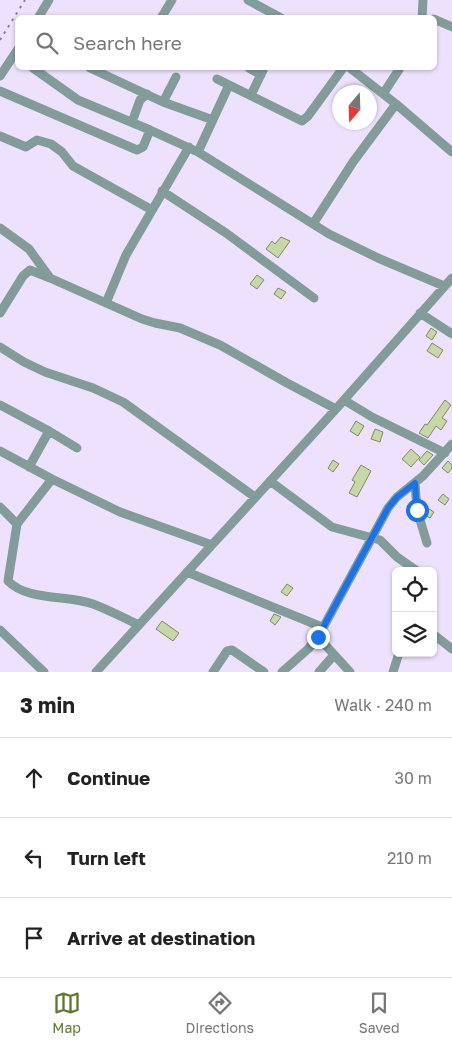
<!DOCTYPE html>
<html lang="en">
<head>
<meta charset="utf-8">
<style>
	:root { --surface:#fff; --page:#f2f2f2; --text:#222; --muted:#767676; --line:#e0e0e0; --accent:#60792b }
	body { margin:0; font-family:"Golos Text",sans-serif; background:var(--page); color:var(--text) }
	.controls { position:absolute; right:15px; bottom:15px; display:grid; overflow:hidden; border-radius:8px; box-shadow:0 1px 4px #0004 }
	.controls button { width:45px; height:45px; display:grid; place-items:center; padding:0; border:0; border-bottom:1px solid var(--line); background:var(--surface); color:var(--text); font:25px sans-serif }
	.compass { position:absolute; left:332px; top:85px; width:45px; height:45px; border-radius:50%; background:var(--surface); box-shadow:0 1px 4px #0004; rotate:199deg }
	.stop { position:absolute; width:15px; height:15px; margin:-11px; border:4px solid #1a73e8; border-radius:50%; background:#fff }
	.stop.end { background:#1a73e8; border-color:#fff; box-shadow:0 1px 5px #0008 }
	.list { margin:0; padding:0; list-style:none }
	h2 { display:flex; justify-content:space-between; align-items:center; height:65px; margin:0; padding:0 20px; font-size:21px }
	h2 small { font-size:16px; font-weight:400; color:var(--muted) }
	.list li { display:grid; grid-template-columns:32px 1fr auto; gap:15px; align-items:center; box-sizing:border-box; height:80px; padding:0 20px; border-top:1px solid var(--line) }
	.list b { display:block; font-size:19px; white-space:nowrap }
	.list em { font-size:16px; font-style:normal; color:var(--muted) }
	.icon { flex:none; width:28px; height:28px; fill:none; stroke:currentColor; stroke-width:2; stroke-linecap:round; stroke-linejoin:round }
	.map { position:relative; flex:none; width:452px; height:672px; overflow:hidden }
	.search { position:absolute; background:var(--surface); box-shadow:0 1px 4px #0004; left:15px; right:15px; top:15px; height:55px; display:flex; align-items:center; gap:12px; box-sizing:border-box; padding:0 18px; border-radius:8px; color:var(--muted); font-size:19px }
	.sheet { height:305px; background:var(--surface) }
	nav { display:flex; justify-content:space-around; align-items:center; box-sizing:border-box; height:70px; border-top:1px solid var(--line); background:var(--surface); font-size:14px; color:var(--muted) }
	nav a { display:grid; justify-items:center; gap:2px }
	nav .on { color:var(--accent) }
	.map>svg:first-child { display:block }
</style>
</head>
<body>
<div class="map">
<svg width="452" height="672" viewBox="0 0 452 672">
	<rect width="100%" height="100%" fill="#eee1fe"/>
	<path fill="#c5d8a6" stroke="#7b8c5e" d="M281,237L290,241L278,258L266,249L272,241L275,244Z
		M257,275L264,280L257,289L250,284Z
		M278,288L286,292L281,299L274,294Z
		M431,328L437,332L432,340L426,336Z
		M432,343L443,350L438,358L427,351Z
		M445,400L451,405L442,418L447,421L441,430L436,426L428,438L419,433L425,424L427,425Z
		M356,421L364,426L358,436L350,431Z
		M375,429L383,432L380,442L371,439Z
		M411,449L420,457L411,467L402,459Z
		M427,451L433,455L424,465L419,460Z
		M333,460L339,464L333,472L328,468Z
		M448,461L452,465V468L448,473L442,468Z
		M361,465L371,471L357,497L349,493L355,482L352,480Z
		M443,494L449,499L445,505L438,500Z
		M424,506L434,512L430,518L425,515L423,509Z
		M287,584L293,588L287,596L281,592Z
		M274,614L281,617L275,625L270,621Z
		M162,621L179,633L173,641L156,629Z"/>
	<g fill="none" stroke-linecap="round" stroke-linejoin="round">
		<path stroke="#829d99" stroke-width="9" d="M248,0L281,18
			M38,18L49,0
			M161,18L172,0
			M422,18L423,0
			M434,19L452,27
			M33,68L78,100L150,130L198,152L329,234L378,258L444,286
			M90,68L163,102L213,120
			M249,68L261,75
			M350,68L396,104L452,152
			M0,76L18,49
			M217,79L302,121L308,116L343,68
			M0,91L137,150L143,147L150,130
			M383,94L400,68
			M251,95L264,68
			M163,102L176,77
			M132,122L140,100L147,94
			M0,136L26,147L37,140L51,144L62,152L73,166L152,210
			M198,152L229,85
			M162,191L226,233L314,298
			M313,224L353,162L396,104
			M0,228L29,249L50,278
			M106,303L126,255L189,147
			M0,313L23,276L30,270L50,278L142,319L155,323L180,328L220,345L287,383L336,409
			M420,313L452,334
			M0,347L24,362L45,372L93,388L123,402L255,497
			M344,400L372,417L445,453
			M0,405L49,431L77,448
			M0,451L52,479L120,512L212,545
			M29,467L49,431
			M52,479L17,524L8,581C27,601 68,595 93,604C109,610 124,618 139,625
			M270,481L332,527L380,540L397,557L417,571
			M415,483L417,510L427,543
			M0,507L17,524
			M187,572L322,627
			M0,630L44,672
			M433,634L452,649
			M318,637L350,672
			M96,672L336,409L452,278
			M213,672L227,651L232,650L264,672
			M282,672L308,649L318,637L388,508L397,497L423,476L452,444
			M319,672L334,655
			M393,672L399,653"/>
		<path stroke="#8a7f96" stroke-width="2" stroke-dasharray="2.5 5" stroke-linecap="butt" d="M0,40L25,0"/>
	</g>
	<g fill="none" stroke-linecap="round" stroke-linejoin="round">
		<path stroke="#1a73e8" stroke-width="6" d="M318,637L388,508L397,497L415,483L417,510"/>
	</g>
</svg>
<div class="controls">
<button><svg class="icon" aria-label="locate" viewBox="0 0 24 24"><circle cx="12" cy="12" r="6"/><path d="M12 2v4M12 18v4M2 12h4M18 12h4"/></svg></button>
<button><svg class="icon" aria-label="layers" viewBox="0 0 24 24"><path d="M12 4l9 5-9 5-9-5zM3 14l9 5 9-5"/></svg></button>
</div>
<svg class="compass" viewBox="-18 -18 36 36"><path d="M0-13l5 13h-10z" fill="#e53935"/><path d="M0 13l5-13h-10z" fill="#767676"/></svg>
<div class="stop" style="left:417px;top:510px"></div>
<div class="stop end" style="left:318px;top:637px"></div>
<div class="search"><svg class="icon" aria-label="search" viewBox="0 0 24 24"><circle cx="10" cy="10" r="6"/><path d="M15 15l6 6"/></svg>Search here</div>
</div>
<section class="sheet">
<h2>3 min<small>Walk · 240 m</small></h2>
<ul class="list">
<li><svg class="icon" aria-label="ahead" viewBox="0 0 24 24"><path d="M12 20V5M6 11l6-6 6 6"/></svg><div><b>Continue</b></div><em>30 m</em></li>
<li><svg class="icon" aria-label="left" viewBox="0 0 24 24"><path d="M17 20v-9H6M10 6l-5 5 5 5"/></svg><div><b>Turn left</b></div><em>210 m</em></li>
<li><svg class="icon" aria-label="arrive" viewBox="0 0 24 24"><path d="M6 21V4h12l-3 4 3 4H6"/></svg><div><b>Arrive at destination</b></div></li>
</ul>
</section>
<nav>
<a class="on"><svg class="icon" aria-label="map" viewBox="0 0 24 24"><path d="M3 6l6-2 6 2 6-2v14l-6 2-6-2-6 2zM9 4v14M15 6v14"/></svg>Map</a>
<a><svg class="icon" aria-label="directions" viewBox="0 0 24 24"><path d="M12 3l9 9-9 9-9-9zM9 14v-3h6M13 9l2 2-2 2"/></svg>Directions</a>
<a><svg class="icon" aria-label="saved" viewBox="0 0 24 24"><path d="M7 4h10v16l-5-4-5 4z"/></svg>Saved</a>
</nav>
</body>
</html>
